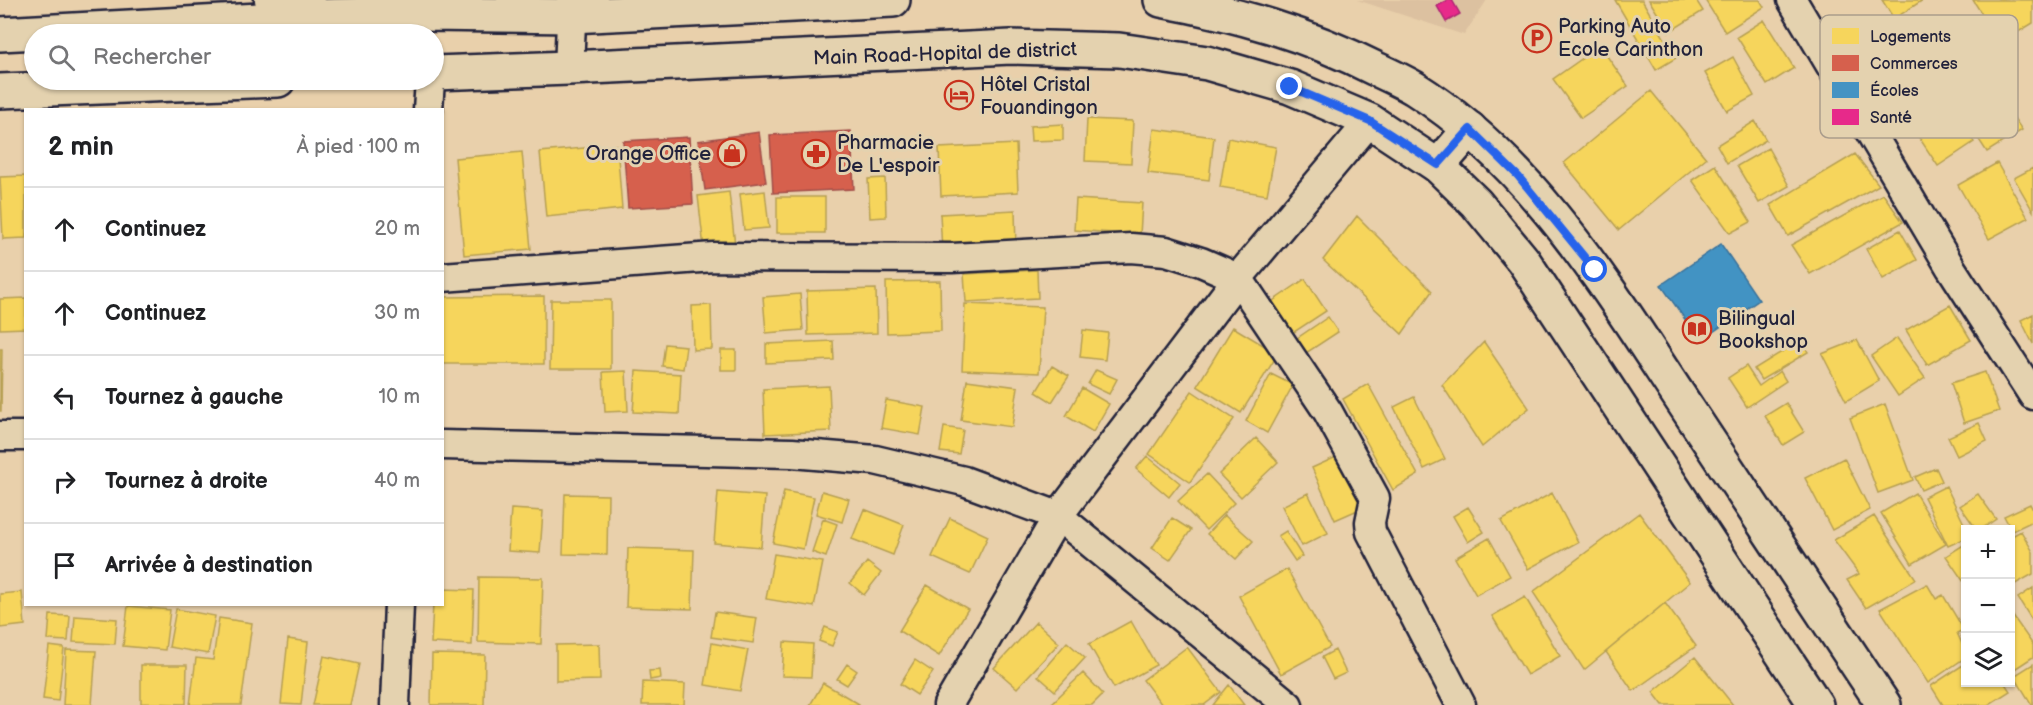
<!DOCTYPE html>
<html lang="fr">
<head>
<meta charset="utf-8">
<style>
	:root { --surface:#fff; --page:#f2f2f2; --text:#202124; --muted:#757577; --line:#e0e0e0 }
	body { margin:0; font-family:"Balsamiq Sans",sans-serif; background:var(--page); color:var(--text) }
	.controls { position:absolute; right:18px; bottom:18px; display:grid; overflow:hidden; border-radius:0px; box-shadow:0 2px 4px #0004 }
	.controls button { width:54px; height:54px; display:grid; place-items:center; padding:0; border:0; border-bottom:2px solid var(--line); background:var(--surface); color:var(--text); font:30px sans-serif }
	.stop { position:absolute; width:18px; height:18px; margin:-14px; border:4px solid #2563eb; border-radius:50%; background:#fff }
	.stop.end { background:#2563eb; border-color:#fff; box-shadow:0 2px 6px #0008 }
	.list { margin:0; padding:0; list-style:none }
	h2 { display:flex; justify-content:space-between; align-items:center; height:78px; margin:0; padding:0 24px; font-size:26px }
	h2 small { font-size:20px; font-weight:400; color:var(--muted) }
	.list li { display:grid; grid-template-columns:39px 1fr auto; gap:18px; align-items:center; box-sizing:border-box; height:84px; padding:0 24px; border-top:2px solid var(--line) }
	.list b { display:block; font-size:22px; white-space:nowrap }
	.list em { font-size:20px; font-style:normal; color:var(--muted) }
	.icon { flex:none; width:33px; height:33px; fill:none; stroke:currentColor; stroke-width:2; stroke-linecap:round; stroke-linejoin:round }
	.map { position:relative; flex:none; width:2033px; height:705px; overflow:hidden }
	.search { position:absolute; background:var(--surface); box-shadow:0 2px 4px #0004; left:24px; top:24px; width:420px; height:66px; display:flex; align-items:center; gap:15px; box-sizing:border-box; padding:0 21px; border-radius:33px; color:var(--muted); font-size:22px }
	.panel { position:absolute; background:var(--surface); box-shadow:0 2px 4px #0004; left:24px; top:108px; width:420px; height:498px; border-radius:0px }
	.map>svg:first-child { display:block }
</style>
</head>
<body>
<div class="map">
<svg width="2033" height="705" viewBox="0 0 2033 705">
	<rect width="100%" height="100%" fill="#e9d0ab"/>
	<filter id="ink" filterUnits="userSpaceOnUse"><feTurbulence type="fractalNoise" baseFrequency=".0167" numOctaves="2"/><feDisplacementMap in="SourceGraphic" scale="12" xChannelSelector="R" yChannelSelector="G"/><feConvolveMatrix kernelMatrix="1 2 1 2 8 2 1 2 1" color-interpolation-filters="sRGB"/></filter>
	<g filter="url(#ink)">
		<path fill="#dcc1a0" d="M1357,0H1487L1464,35Z"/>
		<path fill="#f6d55c" stroke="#b69f52" stroke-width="1.5" d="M1615,0H1642L1676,58L1656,70Z
			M1649,0H1696L1703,11L1669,32Z
			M1705,0H1760L1764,7L1725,32Z
			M1882,0H1923L1894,19Z
			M1973,0H2033V23L2000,43Z
			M1764,20L1794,68L1767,85L1737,37Z
			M1600,46L1628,86L1581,118L1553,79Z
			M1733,57L1754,96L1727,111L1705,73Z
			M1982,70L2022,130L1987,152L1948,92Z
			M1651,91L1706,158L1619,230L1564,163Z
			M1952,109L1974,142L1938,166L1916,133Z
			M1087,119L1133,121L1131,163L1085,161Z
			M1755,121L1766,140L1727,163L1717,145Z
			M1063,124V140L1031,141L1030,126Z
			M1154,129L1214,137L1209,180L1148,173Z
			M1228,138L1276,147L1267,195L1220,187Z
			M1016,144L1018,192L941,196L939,148Z
			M617,145L622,209L546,217L540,152Z
			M1768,148L1789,186L1759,203L1737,166Z
			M522,152L531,249L464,255L455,158Z
			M1855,154L1879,185L1788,236L1770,205Z
			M1997,163L2028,218L1989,239L1958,185Z
			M1715,165L1751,222L1730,233L1692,180Z
			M2033,168V211L2014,178Z
			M26,176V238L3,239L0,177Z
			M885,178L886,217L870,218L868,179Z
			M765,191L769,228L744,230L740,194Z
			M729,192L735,245L704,248L698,196Z
			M1883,194L1903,222L1810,274L1791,245Z
			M777,197H825V233H777Z
			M1076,199L1142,203L1140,235L1074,230Z
			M1015,210L1016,248L942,251L940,214Z
			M1357,216L1432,291L1402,334L1323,260Z
			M1900,230L1917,260L1883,279L1866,249Z
			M1037,270L1038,298L966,302L964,274Z
			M1305,279L1326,311L1285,338L1264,307Z
			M940,281L941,331L887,333L886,282Z
			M876,289L877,333L808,335L807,291Z
			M800,294L803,330L766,333L763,297Z
			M544,296V364H442V297Z
			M26,298V328L0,329V299Z
			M551,300H611V369H550Z
			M965,304L1043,307L1039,373L962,370Z
			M711,305L712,349L693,350L692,306Z
			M1950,305L1971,340L1927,365L1906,330Z
			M2033,314V344L2021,320Z
			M1328,317L1338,332L1303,355L1293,341Z
			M1233,327L1278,354L1241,413L1197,386Z
			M1083,330L1108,333L1105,360L1080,357Z
			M1897,338L1925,378L1898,396L1871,356Z
			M1801,340L1808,352L1761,380L1754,369Z
			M1857,340L1879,381L1846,401L1822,354Z
			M833,341L834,360L766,363V344Z
			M1484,342L1529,408L1482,447L1442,385Z
			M665,344L686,346L683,369L662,366Z
			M0,349H2L1,411H0Z
			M721,350H736V370H721Z
			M1052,366L1069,376L1052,402L1036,392Z
			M1746,366L1759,386L1780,371L1786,381L1747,407L1728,378Z
			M1096,370L1117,379L1109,394L1088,384Z
			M626,371L628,411L605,412L603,372Z
			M636,371L681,374L679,414L633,412Z
			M1985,372L1999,411L1964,423L1951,383Z
			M1271,374L1293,385L1267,433L1246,421Z
			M967,380L1018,387L1012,427L961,420Z
			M1368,384L1418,475L1393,490L1343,399Z
			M829,386L831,431L765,434L763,389Z
			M1082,388L1109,404L1093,432L1066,416Z
			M1192,391L1234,419L1190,482L1149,454Z
			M1414,397L1445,459L1424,469L1394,407Z
			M886,400L925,407L920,435L881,428Z
			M1786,403L1804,432L1783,445L1765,416Z
			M1885,404L1913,480L1878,493L1850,418Z
			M1979,423L1987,441L1957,456L1948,437Z
			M944,427L963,430L959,454L940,452Z
			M1256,438L1278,462L1241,497L1219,474Z
			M1345,453L1369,505L1335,520L1312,468Z
			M1147,456L1180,483L1169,497L1136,469Z
			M1844,458L1870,510L1832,530L1805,478Z
			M1936,468L1942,481L1921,490L1915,477Z
			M1207,474L1234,503L1206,530L1178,501Z
			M1946,486L1967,530H1966V538L1948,546L1924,497Z
			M784,491L814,497L803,549L773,543Z
			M822,491L849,499L842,522L816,514Z
			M718,492L765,496L761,547L714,543Z
			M1308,493L1328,533L1302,546L1282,506Z
			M1552,493L1578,542L1528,569L1501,521Z
			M1915,493L1946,544L1912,564L1881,513Z
			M565,494L608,495L607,555L563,554Z
			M1978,494L1996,519L1980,530H1977L1960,506Z
			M2030,504L2033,510V521L2012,531L2004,516Z
			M1468,507L1484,532L1468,542L1453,516Z
			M511,509L543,511L540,553L508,551Z
			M864,509L904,525L893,555L852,539Z
			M1639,513L1690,582L1584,670L1533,592Z
			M1224,515L1253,541L1236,559L1207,534Z
			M1874,516L1916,579L1866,608L1847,580L1859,574L1834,540Z
			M950,518L988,536L970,574L932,557Z
			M1172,518L1191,530L1170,560L1152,548Z
			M823,519L837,524L826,557L812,552Z
			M1286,531L1302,556L1295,561L1278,536Z
			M2021,531L2033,552V574L2010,587V537Z
			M1489,538L1510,576L1476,595L1455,558Z
			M1965,544H1966V585L1946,556Z
			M628,548L694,550L692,609L626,607Z
			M774,554L823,562L814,607L766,599Z
			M867,562L881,573L864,595L850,583Z
			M1287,569L1330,647L1281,674L1239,596Z
			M479,577L543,578L541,644L478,642Z
			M1927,584L1936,599L1943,595L1964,630L1957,633L1966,652V657L1928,683L1880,609Z
			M927,585L968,609L939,656L899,631Z
			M2033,588V622L2018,598Z
			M442,589L474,590L472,645L431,643L433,604H442Z
			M22,592L25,625L0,628V594Z
			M1525,597L1560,656L1527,675L1492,616Z
			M1665,603L1696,646L1633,691L1606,652Z
			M128,606L170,610L165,650L123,646Z
			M176,609L215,616L208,654L169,647Z
			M715,612L757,618L753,643L711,637Z
			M2010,612L2033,645V657L2010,672Z
			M50,615L70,616L68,641L48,640Z
			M75,616L117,619L115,644L73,642Z
			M219,618L252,623L241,705H190L196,658L213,660Z
			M1131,621L1156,665L1114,688L1089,644Z
			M1036,622L1059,643L1017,688L994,668Z
			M825,627L838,632L832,646L819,641Z
			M288,639L308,642L301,705L281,704Z
			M784,642L813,644L811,677L782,676Z
			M1067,642L1085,658L1055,691L1038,676Z
			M712,643L748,650L740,691L705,685Z
			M599,644L600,680L556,681V645Z
			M49,646L64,648L58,701L43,699Z
			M1187,647L1221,692L1204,705H1162L1143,680Z
			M66,650L96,651L92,705H63Z
			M1335,650L1346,673L1333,679L1322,657Z
			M432,654L485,655L484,705H431Z
			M324,656L359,664L350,705H313Z
			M1695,657L1733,705H1663L1653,692Z
			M915,660L933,672L917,695L900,684Z
			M1966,663V682H2004L2010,691L1988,705H1943L1931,686Z
			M847,664L857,671L847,685L837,679Z
			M2033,664V705H2032L2014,676Z
			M141,665H187L186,704L141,703Z
			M660,670L661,678L650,680L649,671Z
			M1083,673L1103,694L1092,705H1050Z
			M643,682L685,684L684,705H642Z
			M823,683L859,704L858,705H810Z
			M1229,685L1244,705H1213Z"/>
		<path fill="#d6604d" stroke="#a04d48" stroke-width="1.5" d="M851,131L854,189L773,193L770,135Z
			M759,132L766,182L705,190L698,141Z
			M689,137L693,204L628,208L623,141Z"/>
		<path fill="#4393c3" stroke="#39719a" stroke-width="1.5" d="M1721,244L1759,300L1700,341L1661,285Z"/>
		<path fill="#e7298a" stroke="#ac2772" stroke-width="1.5" d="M1448,0H1452L1460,14L1446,22L1437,6Z"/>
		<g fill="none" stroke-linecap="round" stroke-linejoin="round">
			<g stroke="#22223b" stroke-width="33">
				<path id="minor" d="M269,0L316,11
					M1792,0L1951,268L2033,395
					M569,68L572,0
					M428,110L430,80
					M442,277L714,257L952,258L1131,248L1166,251L1201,262L1238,278L1328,412L1375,498L1370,522L1371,532L1461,705
					M0,436H26
					M442,445L792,453L875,460L964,481L1058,516L1288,705
					M395,705L399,604
					M948,705L1058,516L1238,278L1370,121"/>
			</g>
			<g stroke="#22223b" stroke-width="38">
				<path id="tertiary" d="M1438,166L1470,129"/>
			</g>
			<g stroke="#22223b" stroke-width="38">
				<path id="secondary" d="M1161,0C1238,14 1307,34 1376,69C1389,75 1402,81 1414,88C1535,164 1611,294 1689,411C1754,509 1819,607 1884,705
					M0,34L335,16L429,14L571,16L893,0
					M434,73L569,68L1011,47L1119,50L1207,63L1290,87L1370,121L1438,166L1476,203L1523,260L1816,705
					M0,91L278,80"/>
			</g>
			<use href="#minor" stroke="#e4d2af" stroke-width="28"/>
			<use href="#tertiary" stroke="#e4d2af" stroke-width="33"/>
			<use href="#secondary" stroke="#e4d2af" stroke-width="33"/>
		</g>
	</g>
	<g fill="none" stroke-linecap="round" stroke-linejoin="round" filter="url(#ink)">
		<path stroke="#2563eb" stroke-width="8" d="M1290,87L1370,121L1438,165L1470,129L1518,176L1595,270"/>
	</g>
	<defs>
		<g id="parking-ring" transform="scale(1.5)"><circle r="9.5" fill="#e4d2af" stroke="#c8321e" stroke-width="1.5"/><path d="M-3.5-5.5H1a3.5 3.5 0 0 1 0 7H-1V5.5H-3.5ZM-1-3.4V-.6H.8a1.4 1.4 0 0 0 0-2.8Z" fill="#c8321e"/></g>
		<g id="hotel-ring" transform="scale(1.5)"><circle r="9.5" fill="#e4d2af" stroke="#c8321e" stroke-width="1.5"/><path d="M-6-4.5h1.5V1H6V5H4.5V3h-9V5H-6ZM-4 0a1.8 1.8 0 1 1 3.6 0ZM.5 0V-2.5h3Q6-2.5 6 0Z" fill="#c8321e"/></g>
		<g id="shop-ring" transform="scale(1.5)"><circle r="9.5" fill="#e4d2af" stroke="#c8321e" stroke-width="1.5"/><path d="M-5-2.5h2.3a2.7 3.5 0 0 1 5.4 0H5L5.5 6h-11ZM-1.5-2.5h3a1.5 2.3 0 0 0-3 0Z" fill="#c8321e"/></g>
		<g id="pharmacy-ring" transform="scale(1.5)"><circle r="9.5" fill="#e4d2af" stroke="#c8321e" stroke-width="1.5"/><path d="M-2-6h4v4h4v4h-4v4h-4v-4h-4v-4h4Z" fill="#c8321e"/></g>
		<g id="library-ring" transform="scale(1.5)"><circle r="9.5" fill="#e4d2af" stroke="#c8321e" stroke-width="1.5"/><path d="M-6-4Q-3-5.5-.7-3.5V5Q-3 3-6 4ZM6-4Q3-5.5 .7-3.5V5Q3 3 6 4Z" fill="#c8321e"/></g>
	</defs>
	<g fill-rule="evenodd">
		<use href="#parking-ring" x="1537" y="38"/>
		<use href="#hotel-ring" x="959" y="95"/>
		<use href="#shop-ring" x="732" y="153"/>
		<use href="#pharmacy-ring" x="816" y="154"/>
		<use href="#library-ring" x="1697" y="329"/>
	</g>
	<g text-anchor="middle" stroke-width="6" stroke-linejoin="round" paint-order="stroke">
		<g font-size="20" fill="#22223b" stroke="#e4d2af" text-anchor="start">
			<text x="1558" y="33">Parking Auto<tspan x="1558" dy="23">Ecole Carinthon</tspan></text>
			<text x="980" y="91">Hôtel Cristal<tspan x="980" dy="23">Fouandingon</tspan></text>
			<text x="837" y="149">Pharmacie<tspan x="837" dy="23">De L'espoir</tspan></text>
			<text x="711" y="160" text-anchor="end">Orange Office</text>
			<text x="1718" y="325">Bilingual<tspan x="1718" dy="23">Bookshop</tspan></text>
		</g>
		<g font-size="20" fill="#22223b" stroke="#e4d2af">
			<text transform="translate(945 53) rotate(-2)" y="7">Main Road-Hopital de district</text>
		</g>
	</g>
	<rect x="1820" y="15" width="198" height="123" rx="9" fill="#e4d2af" stroke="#aa9d8c" stroke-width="1.5"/>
	<rect x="1832" y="28" width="27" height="16" fill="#f6d55c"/>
	<rect x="1832" y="55" width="27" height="16" fill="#d6604d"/>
	<rect x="1832" y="82" width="27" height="16" fill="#4393c3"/>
	<rect x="1832" y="109" width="27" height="16" fill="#e7298a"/>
	<g font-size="16" fill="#22223b">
		<text x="1870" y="42">Logements</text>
		<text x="1870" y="69">Commerces</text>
		<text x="1870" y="96">Écoles</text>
		<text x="1870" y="123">Santé</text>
	</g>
</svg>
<div class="controls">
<button>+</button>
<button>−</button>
<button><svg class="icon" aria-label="layers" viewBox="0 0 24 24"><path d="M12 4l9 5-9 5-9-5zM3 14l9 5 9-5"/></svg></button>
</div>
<div class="stop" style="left:1595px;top:270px"></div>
<div class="stop end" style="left:1290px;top:87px"></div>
<div class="search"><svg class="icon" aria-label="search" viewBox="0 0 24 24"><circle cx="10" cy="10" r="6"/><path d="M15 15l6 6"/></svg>Rechercher</div>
<section class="panel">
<h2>2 min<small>À pied · 100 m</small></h2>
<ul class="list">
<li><svg class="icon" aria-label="ahead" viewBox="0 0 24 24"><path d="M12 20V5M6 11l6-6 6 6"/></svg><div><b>Continuez</b></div><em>20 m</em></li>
<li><svg class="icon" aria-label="ahead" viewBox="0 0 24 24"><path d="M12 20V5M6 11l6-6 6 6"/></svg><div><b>Continuez</b></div><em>30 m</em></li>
<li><svg class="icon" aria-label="left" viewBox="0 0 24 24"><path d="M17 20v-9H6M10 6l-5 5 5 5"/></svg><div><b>Tournez à gauche</b></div><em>10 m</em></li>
<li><svg class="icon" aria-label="right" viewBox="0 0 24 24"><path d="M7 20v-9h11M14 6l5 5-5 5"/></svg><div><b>Tournez à droite</b></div><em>40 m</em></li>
<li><svg class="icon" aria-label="arrive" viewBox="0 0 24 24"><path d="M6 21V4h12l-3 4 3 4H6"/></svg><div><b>Arrivée à destination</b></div></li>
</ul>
</section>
</div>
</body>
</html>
